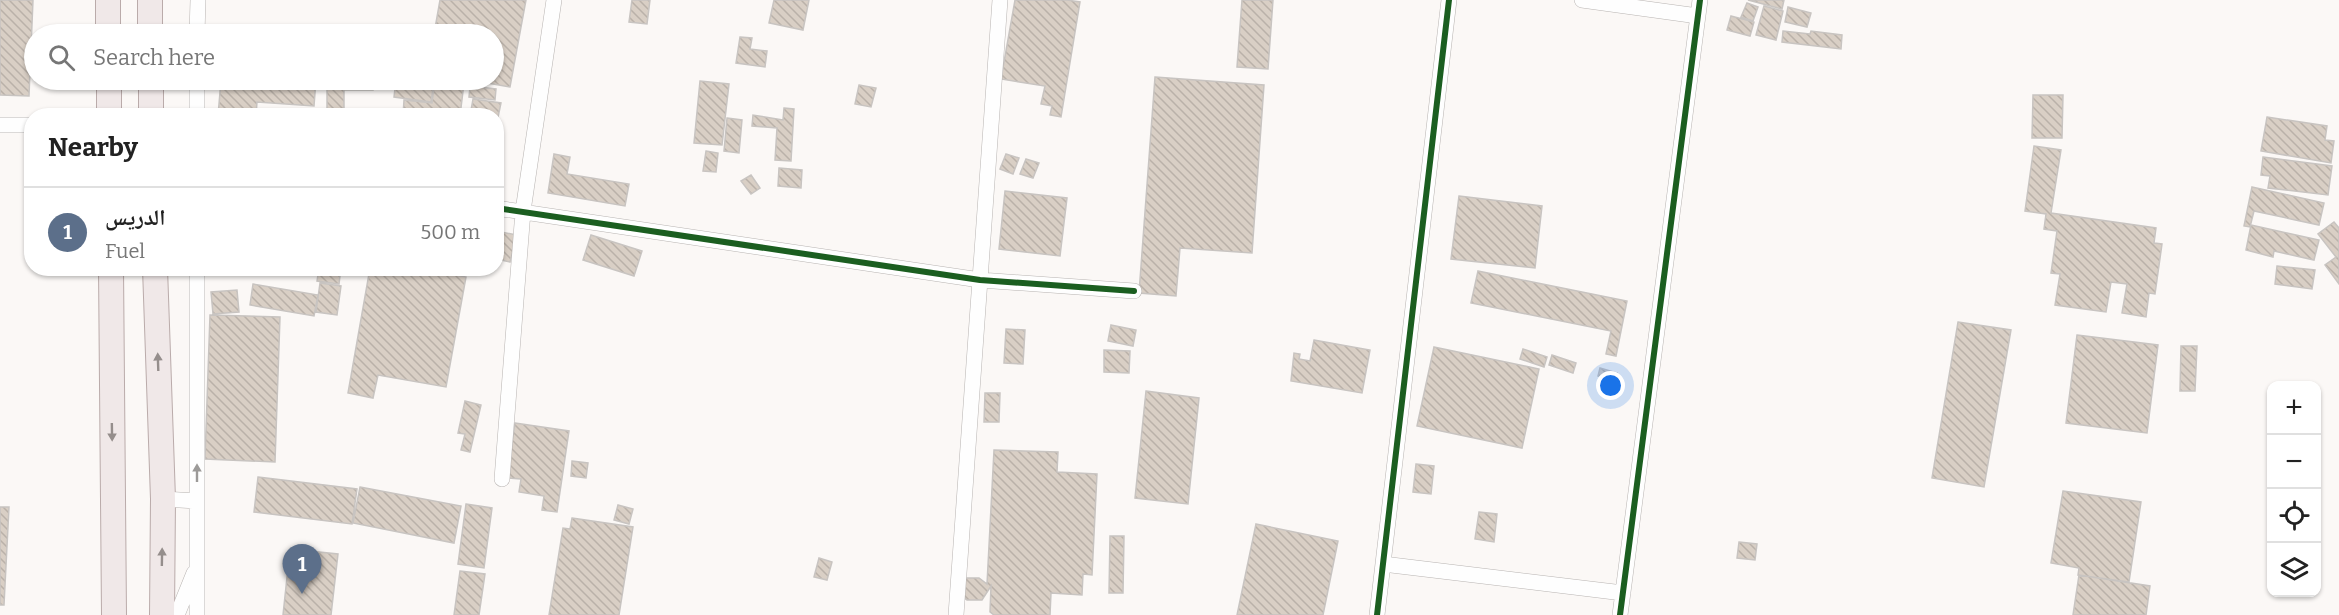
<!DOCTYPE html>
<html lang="en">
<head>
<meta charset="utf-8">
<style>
	:root { --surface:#fff; --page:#f6f6f6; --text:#222; --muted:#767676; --line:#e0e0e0; --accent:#1a73e8 }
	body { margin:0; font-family:Bitter,"Noto Naskh Arabic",serif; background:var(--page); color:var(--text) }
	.controls { position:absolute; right:18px; bottom:18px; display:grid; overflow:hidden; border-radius:12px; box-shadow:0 2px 4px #0004 }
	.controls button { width:54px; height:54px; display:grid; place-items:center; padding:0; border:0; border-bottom:2px solid var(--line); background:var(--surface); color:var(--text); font:30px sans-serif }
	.you { position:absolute; left:1611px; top:386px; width:21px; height:21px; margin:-15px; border:4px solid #fff; border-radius:50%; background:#1a73e8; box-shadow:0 0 0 9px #1a73e833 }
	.badge { display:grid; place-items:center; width:39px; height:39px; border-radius:50%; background:var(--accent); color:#fff; font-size:20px; font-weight:700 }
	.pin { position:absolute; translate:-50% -50px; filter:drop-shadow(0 2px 3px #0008) }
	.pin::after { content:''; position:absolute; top:32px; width:21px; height:18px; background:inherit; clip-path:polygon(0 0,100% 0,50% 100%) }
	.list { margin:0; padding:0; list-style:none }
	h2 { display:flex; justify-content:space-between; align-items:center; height:78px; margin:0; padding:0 24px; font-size:26px }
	h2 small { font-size:20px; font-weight:400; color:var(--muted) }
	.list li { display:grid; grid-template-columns:39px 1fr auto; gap:18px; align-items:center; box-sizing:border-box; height:90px; padding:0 24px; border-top:2px solid var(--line) }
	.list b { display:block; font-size:22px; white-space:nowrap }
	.list p { margin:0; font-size:20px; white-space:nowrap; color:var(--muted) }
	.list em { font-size:20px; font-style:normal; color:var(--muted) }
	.icon { flex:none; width:33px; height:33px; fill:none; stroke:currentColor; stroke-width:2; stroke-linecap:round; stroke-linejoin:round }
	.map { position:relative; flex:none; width:2339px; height:615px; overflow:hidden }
	.search { position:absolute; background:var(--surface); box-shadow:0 2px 4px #0004; left:24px; top:24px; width:480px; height:66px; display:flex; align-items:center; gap:15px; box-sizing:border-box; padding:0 21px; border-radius:33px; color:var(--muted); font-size:22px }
	.panel { position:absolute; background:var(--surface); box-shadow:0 2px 4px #0004; left:24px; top:108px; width:480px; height:168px; border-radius:24px }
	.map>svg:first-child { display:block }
</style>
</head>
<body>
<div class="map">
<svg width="2339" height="615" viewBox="0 0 2339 615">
	<defs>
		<pattern id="building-back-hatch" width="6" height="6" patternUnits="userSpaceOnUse" patternTransform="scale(1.5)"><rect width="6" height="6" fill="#d9cfc5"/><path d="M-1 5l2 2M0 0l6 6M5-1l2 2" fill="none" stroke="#bab1a9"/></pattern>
	</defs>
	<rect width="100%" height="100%" fill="#fbf8f6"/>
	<path fill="url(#building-back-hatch)" stroke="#c8c4c1" stroke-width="1.5" d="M0,0H33L29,96L0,95Z
		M440,0H526L510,87L470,80H494V34H434Z
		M632,0H650L647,24L629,22Z
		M774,0H809L803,30L769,23Z
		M1015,0H1067L1080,2L1061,117L1050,115L1052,106L1041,104L1045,86L1001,79Z
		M1242,0H1273L1268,69L1237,67Z
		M1748,0H1784L1782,9Z
		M1747,3L1758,7L1753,21L1741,17Z
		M1764,6L1783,11L1776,40L1756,35Z
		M1788,7L1811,13L1807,27L1785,22Z
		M1731,16L1754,22L1750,36L1727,30Z
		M1783,31L1810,34L1811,31L1842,35L1841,49L1782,42Z
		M740,37L752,38L750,49L767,51L765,67L736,63Z
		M1155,77L1264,85L1252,253L1180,248L1176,296L1139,293Z
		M221,80H316L314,106L257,102L256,116H218Z
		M319,80H373V90H344V116H327V84H319Z
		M396,80L434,81L431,102L394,97Z
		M435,80L464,83L460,116H403L404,100L432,103Z
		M700,81L729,84L722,145L694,143Z
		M859,85L876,88L871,107L855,104Z
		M470,86L496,89L495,100L469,97Z
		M2033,95H2063L2062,138H2032Z
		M473,99L501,103L496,127V116H470Z
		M784,108L794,109L791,161L775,160L777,128L752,126L753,115L783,120Z
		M2267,117L2327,126L2325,140L2334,141L2331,163L2261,151Z
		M727,118L742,120L739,153L724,151Z
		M2034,146L2061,150L2051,213L2156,228L2154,243L2162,244L2155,294L2149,293L2146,317L2122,313L2127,284L2111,282L2106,312L2055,305L2060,274L2051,273L2057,231L2044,229L2046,214L2025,211Z
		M706,151L718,153L716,172L703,171Z
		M554,154L570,157L567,174L629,184L625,206L548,193Z
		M1006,154L1019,158L1013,174L1000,169Z
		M2263,157L2332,166L2328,195L2268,188L2270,176L2261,175Z
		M1026,159L1039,163L1033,178L1020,174Z
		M779,168L802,170L801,188L778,186Z
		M751,175L760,188L751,194L741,181Z
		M2252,187L2324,203L2319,225L2254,211L2250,227L2244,226Z
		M1005,191L1067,198L1060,256L999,249Z
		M1459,196L1542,206L1535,268L1451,259Z
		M2334,222L2339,228V284L2325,265L2336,257L2318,234Z
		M2251,225L2319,240L2314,260L2274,251L2273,257L2246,250Z
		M496,231L517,235L510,262L496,259L498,247L496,246Z
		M591,235L642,251L634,276L583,260Z
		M2277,266L2315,270L2312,289L2275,284Z
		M319,268H341L339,284L317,281Z
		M370,268H446L445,273L466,277L446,387L378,375L373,398L348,393Z
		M1478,271L1627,301L1616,356L1606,354L1611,331L1471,303Z
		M320,283L341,286L337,315L316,312Z
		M253,284L318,295L314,316L250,305Z
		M237,290L239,312L213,314L211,292Z
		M210,315L280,317L275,462L205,459Z
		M1958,322L2011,330L1984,487L1932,478Z
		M1111,325L1136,330L1133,346L1108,341Z
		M1006,329L1025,330L1023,364L1004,363Z
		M2077,335L2158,345L2147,433L2066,423Z
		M1314,340L1370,350L1362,393L1291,381L1294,353L1300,354L1299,359L1310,361Z
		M2181,346H2197L2195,391H2180Z
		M1434,347L1539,369L1522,448L1417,426Z
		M1523,349L1547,357L1544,367L1520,359Z
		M1104,350L1130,351L1129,373L1104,372Z
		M1552,355L1576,363L1573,373L1549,365Z
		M1600,368L1617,373L1614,381L1598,376Z
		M1146,391L1199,398L1188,504L1135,498Z
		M985,393H1000L999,422H984Z
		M465,401L481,405L470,452L461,450L465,434L458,433Z
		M515,423L569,431L557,512L542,510L544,496L519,492L521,479L507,478Z
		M994,450L1058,452L1057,472L1097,474L1092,575L1083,574L1082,595L1051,593L1050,615H994L990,612L991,586L982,600H967L963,597L964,578H979L987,584Z
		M572,461L588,463L586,478L571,476Z
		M1416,464L1434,466L1431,494L1413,492Z
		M258,477L357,489L352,524L254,512Z
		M360,487L461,506L454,543L353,523Z
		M2063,491L2141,502L2129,582L2078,575L2079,568L2051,563Z
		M466,504L492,508L484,568L458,564Z
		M618,505L633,509L629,524L614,520Z
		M0,507H9L4,605H0Z
		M1479,512L1497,514L1494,542L1475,539Z
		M572,518L633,527L619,615H549L563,528L570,529Z
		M1256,524L1338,541L1323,615H1237Z
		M1110,536H1124L1123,593H1109Z
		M1739,542L1757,544L1755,560L1737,558Z
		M290,549L338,554L331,615H283Z
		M819,558L832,562L827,580L814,577Z
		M460,571L485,574L479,615H454Z
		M2079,575L2150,586L2146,615H2073Z"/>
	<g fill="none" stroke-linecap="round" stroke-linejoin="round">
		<g stroke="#b8b4b2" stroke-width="16">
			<path id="minor" d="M1582,0L1698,16
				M197,34L198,0
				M197,116V80
				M0,125H32
				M496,208L980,280L1134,291
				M197,268V615
				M502,479L523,211L554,0
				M163,499L197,501
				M1383,564L1623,593
				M177,615L194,573
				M956,615L1000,0
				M1377,615L1449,0
				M1620,615L1700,0"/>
		</g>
		<g stroke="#baabaa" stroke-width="26">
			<path id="primary" d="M108,0V34
				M150,0V34
				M109,80V116
				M151,80V116
				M111,268L114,615
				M155,268L163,499L162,615"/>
		</g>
		<use href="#minor" stroke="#fefefe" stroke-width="15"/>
		<use href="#primary" stroke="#f0e8e8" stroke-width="24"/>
		<g stroke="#fff" stroke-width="10">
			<path id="cycleway" d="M496,208L980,280L1134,291
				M1377,615L1449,0
				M1620,615L1700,0"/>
		</g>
		<use href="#cycleway" stroke="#1b5e20" stroke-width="6"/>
	</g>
	<defs><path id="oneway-solid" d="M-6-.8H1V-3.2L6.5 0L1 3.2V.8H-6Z" transform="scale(1.5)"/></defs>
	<g fill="#958e8c">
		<use href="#oneway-solid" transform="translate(158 362) rotate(-92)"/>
		<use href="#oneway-solid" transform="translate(112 432) rotate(89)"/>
		<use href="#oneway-solid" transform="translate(162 557) rotate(-89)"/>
	</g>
	<use fill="#9c9a98" href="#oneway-solid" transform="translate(197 473) rotate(-90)"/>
</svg>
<div class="controls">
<button>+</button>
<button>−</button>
<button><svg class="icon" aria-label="locate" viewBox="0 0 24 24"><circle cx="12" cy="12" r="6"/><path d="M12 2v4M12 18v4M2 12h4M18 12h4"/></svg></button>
<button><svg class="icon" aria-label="layers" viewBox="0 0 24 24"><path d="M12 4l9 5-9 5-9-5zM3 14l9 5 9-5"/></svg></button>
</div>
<div class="you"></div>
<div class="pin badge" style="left:302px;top:594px;background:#5c6f8a">1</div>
<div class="search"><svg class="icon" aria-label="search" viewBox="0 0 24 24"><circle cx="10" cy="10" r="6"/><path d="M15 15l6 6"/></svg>Search here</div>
<section class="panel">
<h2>Nearby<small></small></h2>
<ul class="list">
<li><span class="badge" style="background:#5c6f8a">1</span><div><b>الدريس</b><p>Fuel</p></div><em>500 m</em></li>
</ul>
</section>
</div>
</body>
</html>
